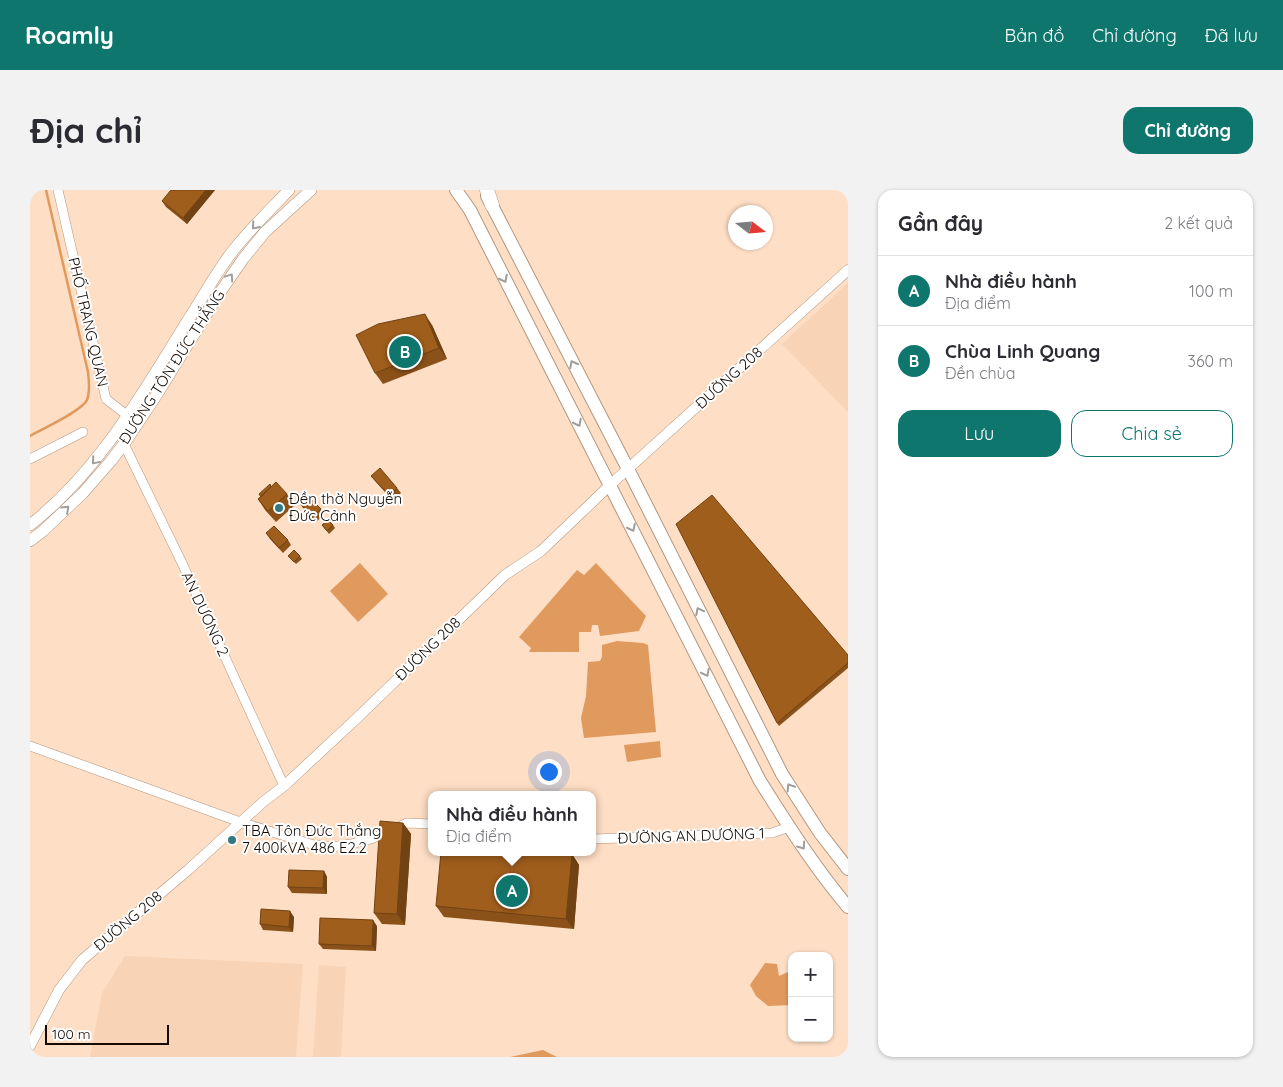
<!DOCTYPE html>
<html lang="vi">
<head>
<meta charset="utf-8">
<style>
	:root { --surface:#fff; --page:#f2f2f3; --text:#2b2b33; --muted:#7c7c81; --line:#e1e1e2; --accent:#0f766e }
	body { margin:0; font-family:Quicksand,sans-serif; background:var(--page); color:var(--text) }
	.controls { position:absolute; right:15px; bottom:15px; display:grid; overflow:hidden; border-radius:10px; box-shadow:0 1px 4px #0004 }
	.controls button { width:45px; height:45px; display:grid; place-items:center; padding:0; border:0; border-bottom:1px solid var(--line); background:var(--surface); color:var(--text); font:25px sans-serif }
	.compass { position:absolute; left:698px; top:15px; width:45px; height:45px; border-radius:50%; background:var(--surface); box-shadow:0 1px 4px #0004; rotate:106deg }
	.scale { position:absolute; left:15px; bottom:12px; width:124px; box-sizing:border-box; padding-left:5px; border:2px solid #140a03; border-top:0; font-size:14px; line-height:18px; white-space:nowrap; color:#140a03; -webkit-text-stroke:4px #fff; paint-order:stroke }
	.you { position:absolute; left:518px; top:581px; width:18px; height:18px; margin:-12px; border:4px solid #fff; border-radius:50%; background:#1a73e8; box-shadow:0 0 0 8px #1a73e833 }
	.badge { display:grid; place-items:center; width:32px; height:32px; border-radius:50%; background:var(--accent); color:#fff; font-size:16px; font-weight:700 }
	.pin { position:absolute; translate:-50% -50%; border:2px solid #fff; box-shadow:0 1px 5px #0006 }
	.popup { position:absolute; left:398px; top:601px; width:168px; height:65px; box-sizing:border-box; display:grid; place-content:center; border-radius:10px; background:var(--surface); filter:drop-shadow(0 1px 4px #0005); font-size:16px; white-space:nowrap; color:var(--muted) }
	.popup b { font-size:19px; color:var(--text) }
	.popup::after { content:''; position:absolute; left:50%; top:100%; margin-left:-10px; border:10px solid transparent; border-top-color:var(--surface) }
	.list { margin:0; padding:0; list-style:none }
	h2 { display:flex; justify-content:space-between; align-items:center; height:65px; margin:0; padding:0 20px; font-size:21px }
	h2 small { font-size:16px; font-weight:400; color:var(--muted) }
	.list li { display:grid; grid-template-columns:32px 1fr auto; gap:15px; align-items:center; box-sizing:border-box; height:70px; padding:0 20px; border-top:1px solid var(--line) }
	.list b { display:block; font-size:19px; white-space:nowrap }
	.list p { margin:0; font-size:16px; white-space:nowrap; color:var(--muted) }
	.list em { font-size:16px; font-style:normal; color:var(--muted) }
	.actions { display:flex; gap:10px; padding:15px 20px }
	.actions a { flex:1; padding:11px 0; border:1px solid var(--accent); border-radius:15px; text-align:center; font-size:18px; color:var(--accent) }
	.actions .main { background:var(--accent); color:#fff }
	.map { position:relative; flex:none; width:818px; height:867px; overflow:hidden; border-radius:15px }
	header { display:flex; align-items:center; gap:30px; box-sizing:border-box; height:70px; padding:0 25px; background:var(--accent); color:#fff }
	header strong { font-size:24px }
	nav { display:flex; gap:28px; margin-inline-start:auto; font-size:18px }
	.intro { display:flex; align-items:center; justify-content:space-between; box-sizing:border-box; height:120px; padding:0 30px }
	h1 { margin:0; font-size:35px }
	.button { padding:12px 22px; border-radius:15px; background:var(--accent); color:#fff; font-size:18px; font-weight:700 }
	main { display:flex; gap:30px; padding:0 30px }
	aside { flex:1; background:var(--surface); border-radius:15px; box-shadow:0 1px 4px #0004 }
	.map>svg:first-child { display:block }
</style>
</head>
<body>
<header>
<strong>Roamly</strong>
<nav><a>Bản đồ</a><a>Chỉ đường</a><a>Đã lưu</a></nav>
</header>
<div class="intro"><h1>Địa chỉ</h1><a class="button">Chỉ đường</a></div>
<main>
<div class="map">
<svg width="818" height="867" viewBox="0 0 818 867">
	<rect width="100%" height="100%" fill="#fedec5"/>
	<path fill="#f8d3b5" d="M818,93V222L752,154Z
		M95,766L273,774L266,867H60L72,803Z
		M289,775L316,777L311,867H283Z"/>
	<path fill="#e19a5e" d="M330,373L358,404L328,432L300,401Z
		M566,373L616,426L609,441L570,446L568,435H562L561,442H549V462H499L501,458L489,447L547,380L554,385Z
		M587,451L613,453L618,455L626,542L554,548L551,528L556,506L558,472L570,471L572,467V455Z
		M630,551L631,567L597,572L594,555Z
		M735,773L747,774L749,786L758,782H762V815L738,816L726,806L720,795Z
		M513,860L527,867H480Z"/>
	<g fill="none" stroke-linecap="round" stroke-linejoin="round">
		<path stroke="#e19a5e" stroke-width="2.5" d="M0,246C12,239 52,221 57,210C60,202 59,190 58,182L16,0"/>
		<g stroke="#b4967f" stroke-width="10">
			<path id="minor" d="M28,0L76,209L98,226L94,254L152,373L254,596
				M0,269L53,242
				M0,556L210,632L284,655L303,657L321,654L341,649L377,633L402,634
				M562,649L742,643L759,637"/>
		</g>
		<g stroke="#b4967f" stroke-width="11">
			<path id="tertiary" d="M0,856L29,800L52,770L158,680L233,612L254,596L326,529L475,385L511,361L553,321L580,295L818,80"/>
		</g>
		<g stroke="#b4967f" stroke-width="12">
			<path id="secondary" d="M0,335C73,278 116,196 165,119C177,100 188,80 202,62C219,40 240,20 259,0
				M0,351L13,341L53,303L80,272L94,254L124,209L189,104L213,69L235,42L281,0"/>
		</g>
		<g stroke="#b4967f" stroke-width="14">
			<path id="primary" d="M426,0L440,20L730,591C757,634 785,678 818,717
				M457,6L598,279L752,584L790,643L818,679"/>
		</g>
		<g stroke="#b4967f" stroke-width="15">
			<path id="trunk" d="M457,0L462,15"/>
		</g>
		<use href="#minor" stroke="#fff" stroke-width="9"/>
		<use href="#tertiary" stroke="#fff" stroke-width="10"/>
		<use href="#secondary" stroke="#fff" stroke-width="11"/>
		<use href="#primary" stroke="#fff" stroke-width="12"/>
		<use href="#trunk" stroke="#fff" stroke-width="14"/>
	</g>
	<path fill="#8a5118" d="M141,0H185L157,34L136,17L132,11Z
		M402,135L417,169L353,194L345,183Z
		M341,286L367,298L371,303L363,311L345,291Z
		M241,297L257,304L265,315L246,332L235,320L228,309Z
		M269,312L291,319L294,325L286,332L273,318Z
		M292,335H303L305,338L299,344Z
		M236,343L258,350L261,355L253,363L240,349Z
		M258,366H270L272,369L266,374Z
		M818,465V478L749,536L747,533Z
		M373,633L381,644L375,735L352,734L344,723Z
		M542,664L549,675L544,739L414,727L406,716Z
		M294,681L297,687V704L262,703L258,697Z
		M264,727L263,742L233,740L230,734Z
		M347,736L346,761L293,759L289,754Z"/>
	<path fill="#704214" d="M176,0H185L157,34L153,28Z
		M395,124L402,135L417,169L409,158Z
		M373,633L381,644L375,735L367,724Z
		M542,664L549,675L544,739L536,729Z
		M294,681L297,687V704L293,698Z
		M260,721L264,727L263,742L259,737Z
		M343,730L347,736L346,761L342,756Z"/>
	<path fill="#a05e1c" stroke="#704214" d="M141,0H176L153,28L132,11Z
		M395,124L409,158L345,183L326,145L348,134Z
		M350,278L367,298L359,305L341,286Z
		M246,292L257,304L238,321L228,309Z
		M240,294L241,297L231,307L229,304Z
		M277,305L291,319L282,327L269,312Z
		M682,305L818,465V473L747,533L646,334Z
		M298,330L303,335L297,341L292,335Z
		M244,336L258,350L249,358L236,343Z
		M264,360L270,366L264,372L258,366Z
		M350,631L373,633L367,724L344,723Z
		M411,662H528L542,664L536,729L406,716Z
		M259,680L294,681L293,698L258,697Z
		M231,719L260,721L259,737L230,734Z
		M290,728L343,730L342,756L289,754Z"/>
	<defs><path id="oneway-chevron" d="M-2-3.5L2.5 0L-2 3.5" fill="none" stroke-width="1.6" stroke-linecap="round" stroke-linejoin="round" transform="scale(1.25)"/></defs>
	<g stroke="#a19d9a">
		<use href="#oneway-chevron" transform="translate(225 36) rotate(131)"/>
		<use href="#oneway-chevron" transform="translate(200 87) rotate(-56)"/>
		<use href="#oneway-chevron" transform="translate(474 89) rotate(63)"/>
		<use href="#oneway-chevron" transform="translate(543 174) rotate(-117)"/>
		<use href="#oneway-chevron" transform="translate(548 233) rotate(63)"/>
		<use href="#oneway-chevron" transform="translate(65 271) rotate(130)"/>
		<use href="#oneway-chevron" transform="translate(36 319) rotate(-43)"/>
		<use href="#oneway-chevron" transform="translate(602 338) rotate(63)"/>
		<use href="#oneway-chevron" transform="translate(669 421) rotate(-117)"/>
		<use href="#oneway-chevron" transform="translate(676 483) rotate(63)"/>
		<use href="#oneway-chevron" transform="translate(760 597) rotate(-122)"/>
		<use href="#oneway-chevron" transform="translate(772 656) rotate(55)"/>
	</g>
	<g fill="#327984" stroke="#fff" stroke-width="2">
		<circle cx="249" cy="318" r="5"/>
		<circle cx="202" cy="650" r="5"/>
	</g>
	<g text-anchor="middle" stroke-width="4" stroke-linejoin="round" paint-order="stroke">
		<g font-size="15" fill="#140a03" stroke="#fff">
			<text transform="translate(58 132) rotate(77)" y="5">PHỐ TRANG QUAN</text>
			<text transform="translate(142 177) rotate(-57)" y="5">ĐƯỜNG TÔN ĐỨC THẮNG</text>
			<text transform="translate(699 188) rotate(-42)" y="5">ĐƯỜNG 208</text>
			<text transform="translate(175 424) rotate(65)" y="5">AN DƯƠNG 2</text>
			<text transform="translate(398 459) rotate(-44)" y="5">ĐƯỜNG 208</text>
			<text transform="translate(661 646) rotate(-2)" y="5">ĐƯỜNG AN DƯƠNG 1</text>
			<text transform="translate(98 731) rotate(-40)" y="5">ĐƯỜNG 208</text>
		</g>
		<g font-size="15" fill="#140a03" stroke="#fff" text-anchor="start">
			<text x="259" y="314">Đền thờ Nguyễn<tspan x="259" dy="17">Đức Cảnh</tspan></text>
			<text x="212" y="646">TBA Tôn Đức Thắng<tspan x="212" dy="17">7 400kVA 486 E2.2</tspan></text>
		</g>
	</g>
</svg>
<div class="controls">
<button>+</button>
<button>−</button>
</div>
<svg class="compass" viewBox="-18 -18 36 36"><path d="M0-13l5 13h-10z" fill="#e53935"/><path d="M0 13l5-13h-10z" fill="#7c7c81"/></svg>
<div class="scale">100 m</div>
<div class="you"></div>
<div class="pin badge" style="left:482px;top:701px">A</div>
<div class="popup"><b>Nhà điều hành</b>Địa điểm</div>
<div class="pin badge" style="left:375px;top:162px">B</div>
</div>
<aside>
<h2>Gần đây<small>2 kết quả</small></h2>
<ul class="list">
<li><span class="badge">A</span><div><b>Nhà điều hành</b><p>Địa điểm</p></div><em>100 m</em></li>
<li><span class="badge">B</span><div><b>Chùa Linh Quang</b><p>Đền chùa</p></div><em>360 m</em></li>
</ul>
<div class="actions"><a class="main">Lưu</a><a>Chia sẻ</a></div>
</aside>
</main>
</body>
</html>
